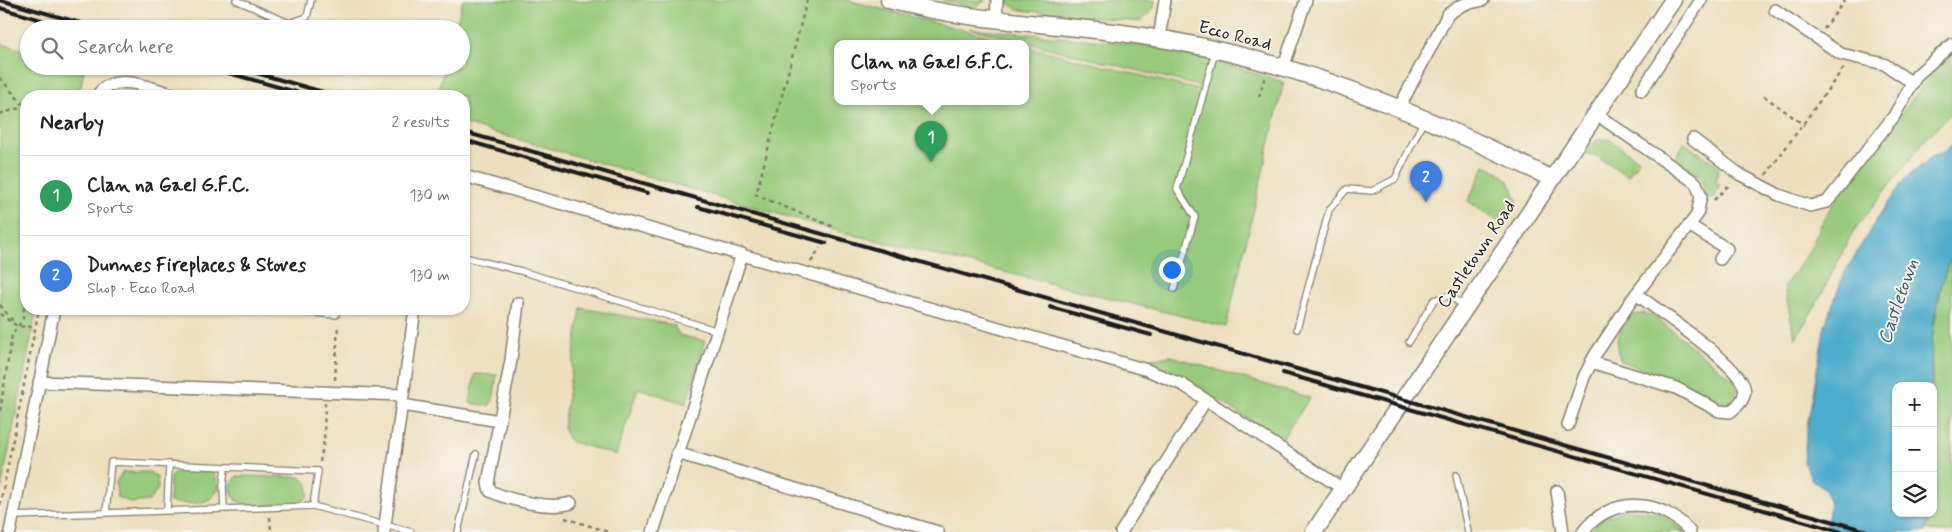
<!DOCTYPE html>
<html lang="en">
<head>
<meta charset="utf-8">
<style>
	:root { --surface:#fff; --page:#f2f2f2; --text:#222; --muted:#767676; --line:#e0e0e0; --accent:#db2777 }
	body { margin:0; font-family:Mynerve,sans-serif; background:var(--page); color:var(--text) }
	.controls { position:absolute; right:15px; bottom:15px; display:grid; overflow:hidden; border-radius:10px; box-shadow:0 1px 4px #0004 }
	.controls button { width:45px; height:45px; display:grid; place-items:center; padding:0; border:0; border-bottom:1px solid var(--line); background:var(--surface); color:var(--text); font:25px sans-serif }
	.you { position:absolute; left:1171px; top:269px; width:18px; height:18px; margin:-12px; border:4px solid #fff; border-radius:50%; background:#1a73e8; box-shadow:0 0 0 8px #1a73e833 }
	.badge { display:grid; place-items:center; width:32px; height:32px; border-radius:50%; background:var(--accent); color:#fff; font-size:16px; font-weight:700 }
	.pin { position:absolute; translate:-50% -41px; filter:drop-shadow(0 1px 2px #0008) }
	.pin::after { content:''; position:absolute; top:26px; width:18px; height:15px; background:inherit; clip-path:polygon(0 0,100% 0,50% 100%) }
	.popup { position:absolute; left:834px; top:40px; width:195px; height:65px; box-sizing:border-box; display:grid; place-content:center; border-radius:10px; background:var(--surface); filter:drop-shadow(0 1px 4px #0005); font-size:16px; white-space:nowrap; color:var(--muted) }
	.popup b { font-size:19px; color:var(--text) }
	.popup::after { content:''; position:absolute; left:50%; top:100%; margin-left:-10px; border:10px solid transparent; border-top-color:var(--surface) }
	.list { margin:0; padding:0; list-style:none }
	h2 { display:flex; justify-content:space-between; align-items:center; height:65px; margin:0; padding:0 20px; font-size:21px }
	h2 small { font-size:16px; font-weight:400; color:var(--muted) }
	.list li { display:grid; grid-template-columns:32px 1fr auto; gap:15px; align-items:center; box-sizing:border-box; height:80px; padding:0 20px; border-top:1px solid var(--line) }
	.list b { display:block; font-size:19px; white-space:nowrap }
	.list p { margin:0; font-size:16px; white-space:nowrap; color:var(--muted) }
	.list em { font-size:16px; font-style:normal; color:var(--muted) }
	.icon { flex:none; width:28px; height:28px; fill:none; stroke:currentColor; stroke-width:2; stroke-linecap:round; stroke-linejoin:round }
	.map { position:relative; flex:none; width:1952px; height:532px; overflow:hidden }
	.search { position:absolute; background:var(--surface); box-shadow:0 1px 4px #0004; left:20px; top:20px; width:450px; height:55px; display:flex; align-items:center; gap:12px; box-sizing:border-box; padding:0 18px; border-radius:28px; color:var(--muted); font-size:19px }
	.panel { position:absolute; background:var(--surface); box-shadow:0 1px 4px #0004; left:20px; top:90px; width:450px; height:225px; border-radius:20px }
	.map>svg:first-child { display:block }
</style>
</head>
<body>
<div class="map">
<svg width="1952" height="532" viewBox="0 0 1952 532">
	<rect width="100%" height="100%" fill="#f7f3e8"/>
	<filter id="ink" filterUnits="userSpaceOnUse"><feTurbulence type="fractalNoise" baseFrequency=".02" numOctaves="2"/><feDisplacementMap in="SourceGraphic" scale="10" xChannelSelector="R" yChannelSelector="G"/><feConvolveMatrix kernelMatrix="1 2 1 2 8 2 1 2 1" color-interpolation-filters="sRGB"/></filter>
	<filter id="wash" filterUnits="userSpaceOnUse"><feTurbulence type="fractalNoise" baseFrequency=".0096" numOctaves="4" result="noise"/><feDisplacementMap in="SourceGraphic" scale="20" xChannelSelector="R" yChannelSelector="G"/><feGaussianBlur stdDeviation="1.12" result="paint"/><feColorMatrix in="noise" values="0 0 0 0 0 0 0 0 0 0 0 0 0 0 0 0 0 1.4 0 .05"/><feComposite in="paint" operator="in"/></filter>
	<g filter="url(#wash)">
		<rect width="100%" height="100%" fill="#eddfbe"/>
		<path fill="#97ca7b" stroke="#5a734c" d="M463,0H846L1015,43H837V101H1025V46L1198,90L1199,86L969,28L1143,45L1207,59L1284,82L1226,327L834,230L464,124V96H437L445,66H461V29H455Z
			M941,0H986L975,8Z
			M1008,0H1155L1154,8L1141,22L1019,10L1008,3Z
			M0,43L29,52V66H72L84,70L79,96H26V309H37L0,495Z
			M1952,55V113L1926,139L1852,233L1816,305L1795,339L1784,287L1809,251L1826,214L1939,64Z
			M1599,139H1609L1639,160L1628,176L1594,155L1585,154L1593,143Z
			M1684,143L1715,163L1719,168L1716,183L1720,185L1714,197L1706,199L1701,177L1674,159Z
			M1485,165C1504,173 1511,181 1517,201L1501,224L1468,201Z
			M1952,258V532H1937L1926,529L1931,513H1933L1936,473L1931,344L1944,273Z
			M581,308L674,325L679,335L705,341L686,404L638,388L616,455L569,441L563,427Z
			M1644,313L1654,316L1734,380L1738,390L1731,403L1718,404L1653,373L1621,361C1612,341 1619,333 1630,316Z
			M1171,356L1310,398L1281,440L1176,373L1143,360Z
			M475,374L497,375L493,401L489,406L470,403Z
			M178,470L213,472L219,486C212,508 188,504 169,502L170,477Z
			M123,472H149L157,477L158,489L149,501L132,503L117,497L116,482Z
			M237,476L300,477L308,484V496L299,504L246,505L235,500L230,487Z
			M1625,509L1658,512L1685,532H1588L1600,520Z"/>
		<path fill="#4daccc" stroke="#346474" d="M1952,144V258C1933,296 1931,344 1931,386H1896V513H1931L1925,532H1826L1830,504L1825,490L1812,480L1804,462L1806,433L1825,325L1844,274L1873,225L1904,180L1931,157L1945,151Z"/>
	</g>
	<g filter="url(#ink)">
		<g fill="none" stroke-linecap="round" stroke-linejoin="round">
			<g stroke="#847e6d" stroke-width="8">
				<path id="lane" d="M236,0L289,23L307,17L311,0
					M464,257L521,271L718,331
					M1174,289L1195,217L1177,189L1215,52
					M270,309L336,315L337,309
					M1297,329L1329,210L1347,189L1372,191L1395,179L1424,120
					M1409,342L1434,300L1448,296L1466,306
					M1456,475L1468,532
					M224,509L223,487L225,467
					M167,511L169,464
					M106,513L111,462L318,471L313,506
					M13,516L313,506L411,532
					M458,532L476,454"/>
			</g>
			<g stroke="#847e6d" stroke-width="14">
				<path id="street" d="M1775,10L1841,54L1884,64L1913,83
					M996,20L997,0
					M1159,39L1165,0
					M1283,68L1306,0
					M1642,90L1701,0
					M97,96C114,69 155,90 179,96
					M1399,108L1448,14L1462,5L1483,0
					M1693,139L1739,174L1779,195L1810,206L1827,202L1894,116L1917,75L1952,44
					M464,176L1147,370L1183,385L1343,489
					M1689,225L1727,249L1720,259
					M518,303L511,360L488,483L490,491C509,500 550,510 571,503
					M1591,362L1676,388L1719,411L1730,412C1738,406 1747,398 1744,387C1737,363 1659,311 1636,294
					M39,382L403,395
					M402,405L500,421
					M1568,425L1584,377L1595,355L1633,298L1697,215L1701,196L1696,183L1596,114
					M677,453L938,532
					M1557,491L1563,532
					M10,532L54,309
					M384,532L415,309
					M653,532L742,254
					M1121,532L1206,400
					M1583,532C1610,495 1663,498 1690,532"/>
			</g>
			<g stroke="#847e6d" stroke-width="19">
				<path id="secondary" d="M889,0C970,22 1053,23 1136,35C1282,55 1421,112 1552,179
					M1314,532L1673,0"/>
			</g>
			<path stroke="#847e6d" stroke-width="2.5" stroke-dasharray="4 4" stroke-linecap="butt" d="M807,0L756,195L831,226L829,230
				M1824,29L1845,0
				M0,78L26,108
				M1764,96L1804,125
				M1259,97L1265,77
				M0,114L26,106
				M1766,175L1845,66
				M1714,200L1731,183
				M811,262L820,248
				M0,305L13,321
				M0,314L17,326L36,327
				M335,380L338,324
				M0,411L12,335L23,319L26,284
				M320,462L324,441L325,403
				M0,505L39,309
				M270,517L271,532
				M565,518L609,532"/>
			<use href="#lane" stroke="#fff" stroke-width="5.5"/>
			<use href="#street" stroke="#fff" stroke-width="11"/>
			<use href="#secondary" stroke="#fff" stroke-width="16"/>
			<path stroke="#1c1c1c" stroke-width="4" d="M0,0L101,29
				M0,8L72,29
				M204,66L310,96
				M232,66L337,96
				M464,132L1870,532
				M464,140L648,193
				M698,207L826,243
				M1050,307L1151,335
				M1283,373L1841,532"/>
		</g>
	</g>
	<g text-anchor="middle" stroke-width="4" stroke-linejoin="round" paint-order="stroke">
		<g font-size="18" fill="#1c1c1c" stroke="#f7f3e8">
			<text transform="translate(1235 35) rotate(14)" y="6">Ecco Road</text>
			<text transform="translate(1476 254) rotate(-56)" y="6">Castletown Road</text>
		</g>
		<g font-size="19" font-style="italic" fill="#325d6b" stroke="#f7f3e8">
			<text transform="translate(1897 301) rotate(-71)" y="7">Castletown</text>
		</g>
	</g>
</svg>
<div class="controls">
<button>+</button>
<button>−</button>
<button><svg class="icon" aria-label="layers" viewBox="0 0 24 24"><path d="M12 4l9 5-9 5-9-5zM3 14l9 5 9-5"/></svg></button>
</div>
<div class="you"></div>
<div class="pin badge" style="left:931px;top:162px;background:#2e9e5b">1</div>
<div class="popup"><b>Clan na Gael G.F.C.</b>Sports</div>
<div class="pin badge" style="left:1426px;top:202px;background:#3f7fe0">2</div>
<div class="search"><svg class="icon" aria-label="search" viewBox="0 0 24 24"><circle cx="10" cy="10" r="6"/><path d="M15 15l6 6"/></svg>Search here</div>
<section class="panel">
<h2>Nearby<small>2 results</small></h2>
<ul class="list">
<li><span class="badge" style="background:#2e9e5b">1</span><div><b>Clan na Gael G.F.C.</b><p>Sports</p></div><em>130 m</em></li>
<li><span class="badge" style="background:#3f7fe0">2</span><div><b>Dunnes Fireplaces &amp; Stoves</b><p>Shop · Ecco Road</p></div><em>130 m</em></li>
</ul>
</section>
</div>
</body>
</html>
